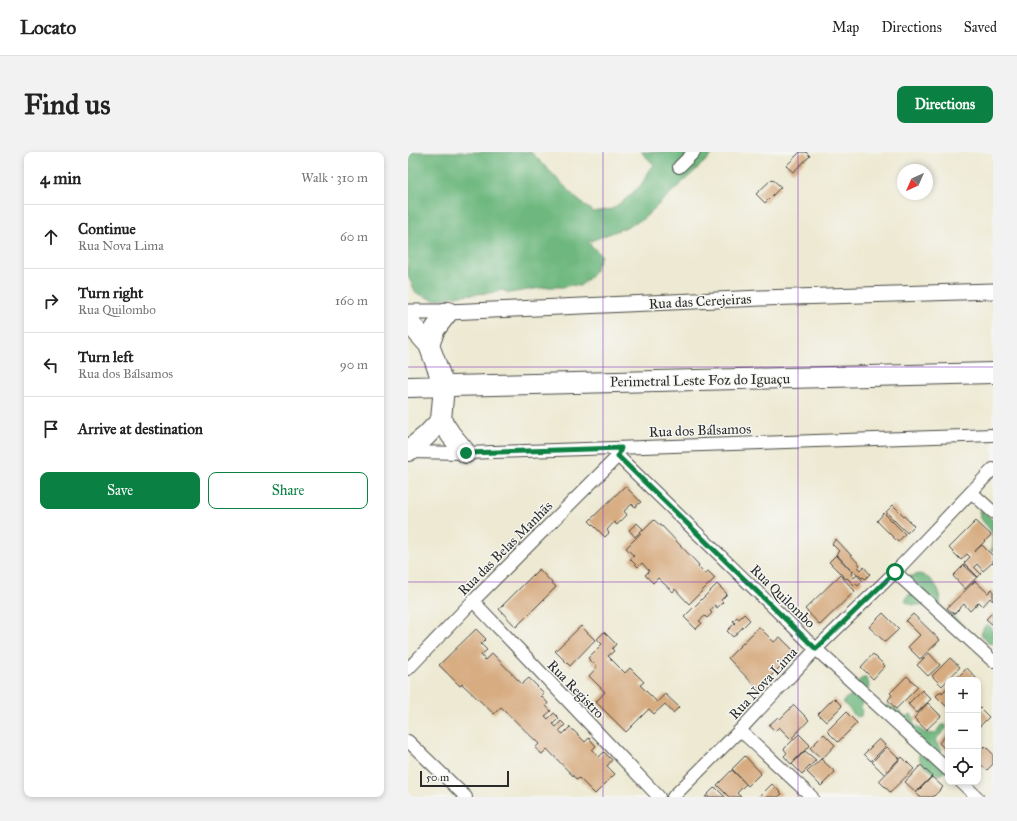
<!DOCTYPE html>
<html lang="en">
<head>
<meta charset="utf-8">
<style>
	:root { --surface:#fff; --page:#f2f2f2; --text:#222; --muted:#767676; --line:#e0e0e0; --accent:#0b8043 }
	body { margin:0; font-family:"IM FELL Great Primer",serif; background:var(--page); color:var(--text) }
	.controls { position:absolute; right:12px; bottom:12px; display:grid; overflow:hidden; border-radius:8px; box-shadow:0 2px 6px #0003 }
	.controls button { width:36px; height:36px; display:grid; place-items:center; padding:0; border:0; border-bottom:1px solid var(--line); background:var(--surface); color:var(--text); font:20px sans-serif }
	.compass { position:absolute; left:489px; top:12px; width:36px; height:36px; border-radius:50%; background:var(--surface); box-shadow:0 2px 6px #0003; rotate:225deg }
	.scale { position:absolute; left:12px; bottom:10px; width:89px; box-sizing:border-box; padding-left:4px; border:2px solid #2b2b2b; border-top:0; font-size:11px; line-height:14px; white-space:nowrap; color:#2b2b2b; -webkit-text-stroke:3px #f6f6f2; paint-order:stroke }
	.stop { position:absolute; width:12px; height:12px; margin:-9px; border:3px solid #0b8043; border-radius:50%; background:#fff }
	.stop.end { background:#0b8043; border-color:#fff; box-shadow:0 1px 4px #0008 }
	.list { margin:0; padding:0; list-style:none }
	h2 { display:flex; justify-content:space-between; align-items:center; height:52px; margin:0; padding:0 16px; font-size:17px }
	h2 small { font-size:13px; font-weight:400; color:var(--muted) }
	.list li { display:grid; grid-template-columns:26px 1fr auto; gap:12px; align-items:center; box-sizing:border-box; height:64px; padding:0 16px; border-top:1px solid var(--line) }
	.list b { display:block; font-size:15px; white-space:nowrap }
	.list p { margin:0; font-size:13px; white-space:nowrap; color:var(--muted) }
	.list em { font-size:13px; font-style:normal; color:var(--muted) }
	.actions { display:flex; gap:8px; padding:12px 16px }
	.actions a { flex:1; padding:9px 0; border:1px solid var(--accent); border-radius:8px; text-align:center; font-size:14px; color:var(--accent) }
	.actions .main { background:var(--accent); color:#fff }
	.icon { flex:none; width:22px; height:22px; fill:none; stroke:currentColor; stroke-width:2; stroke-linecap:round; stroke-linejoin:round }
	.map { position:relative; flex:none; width:585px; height:645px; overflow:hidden; border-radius:8px }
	header { display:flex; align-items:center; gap:24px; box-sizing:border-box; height:56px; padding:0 20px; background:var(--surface); border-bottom:1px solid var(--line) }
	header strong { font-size:19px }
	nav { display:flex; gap:22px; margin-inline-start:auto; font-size:14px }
	.intro { display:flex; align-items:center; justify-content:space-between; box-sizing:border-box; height:96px; padding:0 24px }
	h1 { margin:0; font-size:28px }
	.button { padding:10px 18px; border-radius:8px; background:var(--accent); color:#fff; font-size:14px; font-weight:700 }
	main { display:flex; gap:24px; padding:0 24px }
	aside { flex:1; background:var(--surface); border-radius:8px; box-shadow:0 2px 6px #0003 }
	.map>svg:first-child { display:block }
</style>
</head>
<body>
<header>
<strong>Locato</strong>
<nav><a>Map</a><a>Directions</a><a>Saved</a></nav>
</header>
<div class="intro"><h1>Find us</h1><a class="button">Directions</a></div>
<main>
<aside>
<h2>4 min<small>Walk · 310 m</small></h2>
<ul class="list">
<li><svg class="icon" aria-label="ahead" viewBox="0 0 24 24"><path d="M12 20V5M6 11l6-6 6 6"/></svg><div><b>Continue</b><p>Rua Nova Lima</p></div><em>60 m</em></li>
<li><svg class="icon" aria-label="right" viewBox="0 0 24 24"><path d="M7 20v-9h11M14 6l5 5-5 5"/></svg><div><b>Turn right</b><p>Rua Quilombo</p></div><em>160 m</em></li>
<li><svg class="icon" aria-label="left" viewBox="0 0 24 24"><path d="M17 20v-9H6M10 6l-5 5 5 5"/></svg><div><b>Turn left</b><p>Rua dos Bálsamos</p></div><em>90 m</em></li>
<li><svg class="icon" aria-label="arrive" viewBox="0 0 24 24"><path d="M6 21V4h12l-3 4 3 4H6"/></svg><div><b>Arrive at destination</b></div></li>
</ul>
<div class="actions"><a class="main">Save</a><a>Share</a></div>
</aside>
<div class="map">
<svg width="585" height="645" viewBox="0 0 585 645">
	<rect width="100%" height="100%" fill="#f6f6f2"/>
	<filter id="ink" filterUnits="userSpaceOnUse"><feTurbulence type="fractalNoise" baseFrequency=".025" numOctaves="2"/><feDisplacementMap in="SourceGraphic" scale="8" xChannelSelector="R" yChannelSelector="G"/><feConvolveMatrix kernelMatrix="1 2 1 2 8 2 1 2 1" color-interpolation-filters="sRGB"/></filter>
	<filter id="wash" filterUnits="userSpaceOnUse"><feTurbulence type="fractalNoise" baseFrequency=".012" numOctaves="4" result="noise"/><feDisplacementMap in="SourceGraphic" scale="16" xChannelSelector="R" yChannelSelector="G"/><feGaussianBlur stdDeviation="0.9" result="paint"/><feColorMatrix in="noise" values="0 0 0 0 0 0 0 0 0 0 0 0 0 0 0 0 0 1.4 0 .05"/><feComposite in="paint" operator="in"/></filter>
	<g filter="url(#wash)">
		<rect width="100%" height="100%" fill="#ede9d2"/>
		<path fill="#6eb87f" stroke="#4c7255" d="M0,0H123L169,47L185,60L204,57L219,46L233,33L243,16L246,13L233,0H307L235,67L216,76L180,90L193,103L186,121L172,134L163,133L155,135H139L101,141L94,138L81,141L53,143L26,148L8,141L0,124Z
			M571,358L576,360L585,368V400L583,399C583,394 585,389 584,383C582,373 572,372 571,358Z
			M511,422C521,424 530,433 532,443C533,447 531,452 534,455C540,463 552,468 557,476C545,469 531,459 518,454C510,451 505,456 497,449L499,444L503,442L496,426Z
			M578,473H580L585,479V492L580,491L573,482L576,475Z
			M455,526H458C465,536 457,542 454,551C452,555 455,559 453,564L448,565L435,550L438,546L447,543L450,529Z
			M478,553L488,557L495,563L499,565L503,562L506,566L505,572L517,581L527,582L533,573H538V577L527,588L539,610L537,619L533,623C523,621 513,613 510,604L514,600L476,558Z"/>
		<g id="blocks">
			<path fill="#d7ac81" d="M392,0H398L402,4L385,20L378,14Z
				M364,27L373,35L357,51L348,42Z
				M217,334L233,350L227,355L224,352L216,359L219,363L209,373L206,370L199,378L201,381L197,385L181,369Z
				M485,353L506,374L499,381L478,360Z
				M476,361L497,382L490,390L469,369Z
				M246,368L254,375V374L291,413L290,414L297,421L300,419L307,426L281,452L267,437L265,440L250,426L245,431L237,423L241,419L234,411L230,415L222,407L226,404L218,396Z
				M568,369L583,383L566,400L574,393L585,404V412L584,411L575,419L569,412L566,415L573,422L570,425L556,411L562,405L559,402L553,408L541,396Z
				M229,371L235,377L227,385L221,378Z
				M428,387L452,413L450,415L453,418L456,415L462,422L457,427L455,425L454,426L446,419L445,420L428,402L431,399L424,392Z
				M428,403L445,421L443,422L446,426L449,423L455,429L450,434L448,432L446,433L439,426L438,427L421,410Z
				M556,413L569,425L557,437L545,424Z
				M131,417L148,435L108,475L91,457Z
				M432,423L447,439L412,473L397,457Z
				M567,429L580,441L584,437L585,438V449L582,446L575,454L571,450L562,459L556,452L546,462L539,456Z
				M309,432L319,442L313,448L315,450L309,456L307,453L302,459L304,461L299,466L297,464L291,469L294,471L288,477L276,465Z
				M585,460V473L578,467Z
				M475,461L491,477L477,490L461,475Z
				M336,462L342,468L325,485L319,479L327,471L325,469L329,465L331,467Z
				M505,462L532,488L512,507L500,495L512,483L498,469Z
				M173,474L187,488L162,514L147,499Z
				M351,475L366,490L372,485L387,500L350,537L320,506Z
				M68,477L78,487L73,492L79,498L73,503L77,508L84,501L114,532L121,526L136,541L133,544L140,551L138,554L143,559L137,564L140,567L146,561L151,566L145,572L148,575L153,569L157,573L151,579L155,582L162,575L177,590L181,586L188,594L184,598L191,605L196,600L204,608L199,614L207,622L187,642L171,626L169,628L139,597L134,602L127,596L131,592L93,555L86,562L54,532L52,534L31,513Z
				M196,480L208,492L204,497L206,499L200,504L217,521L222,516L236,530L232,533L249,550L257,542L271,555L265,561L257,552L246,562L241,557L218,580L188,550L197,540L181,524L189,515L180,506L194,492L189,487Z
				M521,501L532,513L520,524L509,513Z
				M465,502L477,514L465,527L453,515Z
				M542,506L552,515L534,534L524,524Z
				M559,516L568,526L566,528H547Z
				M499,524L510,535L488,557L480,548L484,543L482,541Z
				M540,535V556L528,544L533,539L534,541Z
				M514,538L523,547L509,561L500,552Z
				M426,546L434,554L418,570L410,562Z
				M520,551L533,564L518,578L506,566Z
				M386,553L401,568L383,587L371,575L367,579L361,573L370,565L372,567Z
				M570,554L581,565L571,575L570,574Z
				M438,560L449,571L430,590L419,579Z
				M540,581V600L531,591Z
				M391,582L402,593L383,612L376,604L379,601L376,597Z
				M416,582L427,593L414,607L402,596Z
				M471,587L478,594L463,609L456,602Z
				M577,594L585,602V612L579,618L570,610V601Z
				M479,595L491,607L476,622L464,610Z
				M397,599L408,608L394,622L384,612Z
				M337,604L353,621L340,634L324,617Z
				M494,605L506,617L482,640L471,629Z
				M413,607L427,620L413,634L399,620Z
				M513,613L524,624L508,640L497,630Z
				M324,618L338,632L329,641L333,645H321L309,633Z
				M524,625L535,635L525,645H512L508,641Z
				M364,632L374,642L370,645H351Z
				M307,635L317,645H297Z"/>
		</g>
	</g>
	<g filter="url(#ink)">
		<use href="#blocks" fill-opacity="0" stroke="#484844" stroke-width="1"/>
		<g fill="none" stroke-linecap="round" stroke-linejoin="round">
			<g stroke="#484844" stroke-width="14">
				<path id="minor" d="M271,15L286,0
					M0,300L58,301L585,283
					M210,304L408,497L540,618
					M563,340L585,360
					M487,420L585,509
					M65,449L251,645
					M0,517L65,449L210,304L213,297
					M332,578L404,645
					M0,589L58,645
					M553,630L569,645
					M265,645L332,578L408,497L487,420L585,317"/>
			</g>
			<g stroke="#484844" stroke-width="17">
				<path id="tertiary" d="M0,160H40L353,146L585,139"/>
			</g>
			<g stroke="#484844" stroke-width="22">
				<path id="trunk" d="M0,172L4,174L21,193L36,234L33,268L43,283L58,301
					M21,193L27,177L40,160
					M0,235L585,221
					M0,299L18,284L33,268"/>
			</g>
			<use href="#minor" stroke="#fff" stroke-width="12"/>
			<use href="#tertiary" stroke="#fff" stroke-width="15"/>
			<use href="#trunk" stroke="#fff" stroke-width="20"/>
		</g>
	</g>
	<g fill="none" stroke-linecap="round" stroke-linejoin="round" filter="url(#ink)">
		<path stroke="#0b8043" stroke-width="5" d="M58,301L213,296L210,304L408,497L487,420"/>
	</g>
	<path fill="none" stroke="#7b2cbf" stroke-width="1" stroke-opacity="0.55" d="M195,0V645M390,0V645M0,215H585M0,430H585"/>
	<g text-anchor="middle" stroke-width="3" stroke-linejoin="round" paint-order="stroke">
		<g font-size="14" fill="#2b2b2b" stroke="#f6f6f2">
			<text transform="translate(292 149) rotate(-3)" y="5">Rua das Cerejeiras</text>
			<text transform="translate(292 228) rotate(-1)" y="5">Perimetral Leste Foz do Iguaçu</text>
			<text transform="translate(292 278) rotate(-2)" y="5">Rua dos Bálsamos</text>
			<text transform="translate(97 396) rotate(-45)" y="5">Rua das Belas Manhãs</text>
			<text transform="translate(375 444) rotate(44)" y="5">Rua Quilombo</text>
			<text transform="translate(355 531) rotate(-47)" y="5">Rua Nova Lima</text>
			<text transform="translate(168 537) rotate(46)" y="5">Rua Registro</text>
		</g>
	</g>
</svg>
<div class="controls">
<button>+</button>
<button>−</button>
<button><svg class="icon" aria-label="locate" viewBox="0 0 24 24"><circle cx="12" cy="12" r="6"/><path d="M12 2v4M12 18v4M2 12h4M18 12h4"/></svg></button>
</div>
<svg class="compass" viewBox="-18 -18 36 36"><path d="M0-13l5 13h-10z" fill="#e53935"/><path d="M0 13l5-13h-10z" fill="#767676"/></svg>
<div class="scale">50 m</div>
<div class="stop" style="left:487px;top:420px"></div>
<div class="stop end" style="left:58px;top:301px"></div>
</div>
</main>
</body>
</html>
